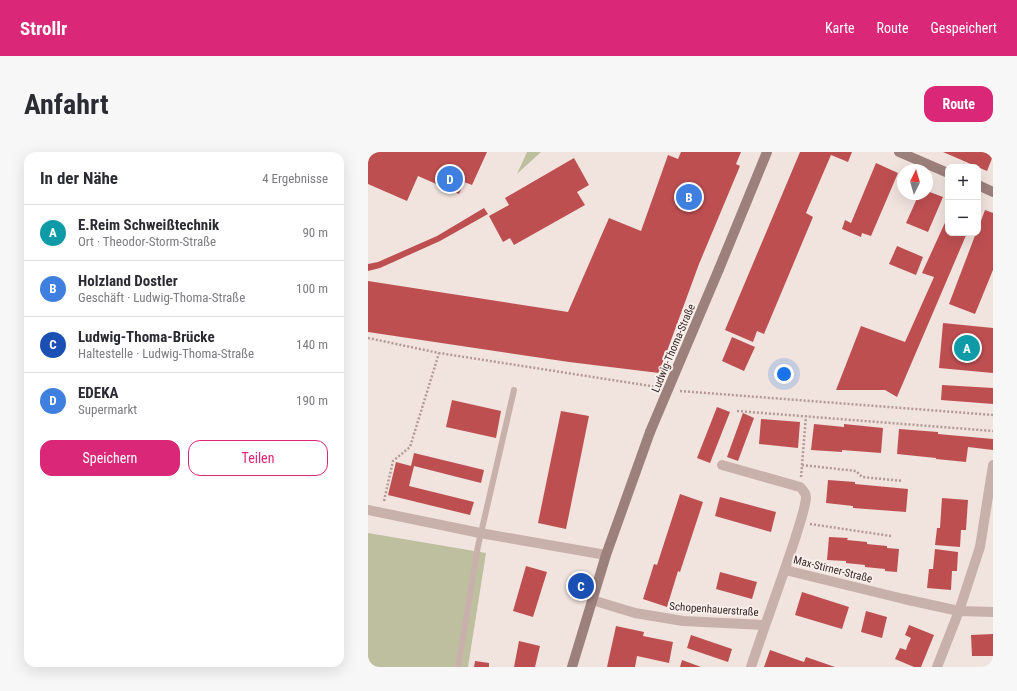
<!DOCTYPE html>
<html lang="de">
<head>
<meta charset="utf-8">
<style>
	:root { --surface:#fff; --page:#f7f7f7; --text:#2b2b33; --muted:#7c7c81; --line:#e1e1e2; --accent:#db2777 }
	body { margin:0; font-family:"Roboto Condensed",sans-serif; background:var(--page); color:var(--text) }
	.controls { position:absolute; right:12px; top:12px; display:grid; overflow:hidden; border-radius:8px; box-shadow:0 4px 16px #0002 }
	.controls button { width:36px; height:36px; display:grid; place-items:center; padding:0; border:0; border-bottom:1px solid var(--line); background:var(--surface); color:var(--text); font:20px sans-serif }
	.compass { position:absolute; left:529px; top:12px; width:36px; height:36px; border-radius:50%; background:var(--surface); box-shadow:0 4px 16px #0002; rotate:5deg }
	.you { position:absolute; left:416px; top:222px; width:14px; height:14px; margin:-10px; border:3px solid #fff; border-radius:50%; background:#1a73e8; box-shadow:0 0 0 6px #1a73e833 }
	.badge { display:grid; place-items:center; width:26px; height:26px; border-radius:50%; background:var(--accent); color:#fff; font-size:13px; font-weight:700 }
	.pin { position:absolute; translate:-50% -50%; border:2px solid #fff; box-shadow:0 1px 4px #0006 }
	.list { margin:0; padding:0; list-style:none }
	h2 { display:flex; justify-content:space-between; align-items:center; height:52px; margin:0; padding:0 16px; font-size:17px }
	h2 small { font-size:13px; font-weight:400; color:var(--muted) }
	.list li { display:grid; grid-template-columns:26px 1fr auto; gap:12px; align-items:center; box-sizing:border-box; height:56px; padding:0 16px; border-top:1px solid var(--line) }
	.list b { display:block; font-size:15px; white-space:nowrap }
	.list p { margin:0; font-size:13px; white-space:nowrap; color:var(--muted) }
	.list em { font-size:13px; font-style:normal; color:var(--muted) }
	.actions { display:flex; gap:8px; padding:12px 16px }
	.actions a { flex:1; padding:9px 0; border:1px solid var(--accent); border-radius:12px; text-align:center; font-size:14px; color:var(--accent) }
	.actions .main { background:var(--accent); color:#fff }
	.map { position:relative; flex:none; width:625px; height:515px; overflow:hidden; border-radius:12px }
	header { display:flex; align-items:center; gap:24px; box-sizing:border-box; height:56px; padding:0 20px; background:var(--accent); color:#fff }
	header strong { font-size:19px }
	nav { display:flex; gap:22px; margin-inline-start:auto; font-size:14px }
	.intro { display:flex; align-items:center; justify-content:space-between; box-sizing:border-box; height:96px; padding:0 24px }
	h1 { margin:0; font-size:28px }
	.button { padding:10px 18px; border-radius:12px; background:var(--accent); color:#fff; font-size:14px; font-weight:700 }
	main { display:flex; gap:24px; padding:0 24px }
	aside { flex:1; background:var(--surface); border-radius:12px; box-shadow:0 4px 16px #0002 }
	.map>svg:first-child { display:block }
</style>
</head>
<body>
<header>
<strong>Strollr</strong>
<nav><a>Karte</a><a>Route</a><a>Gespeichert</a></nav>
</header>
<div class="intro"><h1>Anfahrt</h1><a class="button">Route</a></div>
<main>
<aside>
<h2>In der Nähe<small>4 Ergebnisse</small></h2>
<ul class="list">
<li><span class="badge" style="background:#0f9aa8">A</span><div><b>E.Reim Schweißtechnik</b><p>Ort · Theodor-Storm-Straße</p></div><em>90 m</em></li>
<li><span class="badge" style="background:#3f7fe0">B</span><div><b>Holzland Dostler</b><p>Geschäft · Ludwig-Thoma-Straße</p></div><em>100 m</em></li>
<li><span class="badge" style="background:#1a4fb4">C</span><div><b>Ludwig-Thoma-Brücke</b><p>Haltestelle · Ludwig-Thoma-Straße</p></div><em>140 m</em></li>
<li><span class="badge" style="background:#3f7fe0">D</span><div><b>EDEKA</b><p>Supermarkt</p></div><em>190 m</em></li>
</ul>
<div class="actions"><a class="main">Speichern</a><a>Teilen</a></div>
</aside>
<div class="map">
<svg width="625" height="515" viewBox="0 0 625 515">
	<rect width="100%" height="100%" fill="#f1e3de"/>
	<path fill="#bdbf9f" d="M159,0H173L149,22Z
		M0,381L118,401L100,515H0Z"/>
	<path fill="#be4f51" d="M0,0H119L104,33L96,30L91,42L50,24L39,49L0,32Z
		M313,0H373L368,12L372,14L331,112L291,221L201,210L0,180V129L200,160L241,66L273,79L300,3L310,7Z
		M432,0H484L480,10L463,3L438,61L445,65L396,182L389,179L385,190L357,178Z
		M575,0H625V4L619,19Z
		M206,6L221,33L209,40L217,53L146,93L142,86L135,90L121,64L141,53L137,46Z
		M508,11L530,21L503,84L494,81L493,85L474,77L477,68L483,71Z
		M559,39L575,45L560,80L538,71L551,42H559Z
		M116,56L120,62L72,89L12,116L0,119V112L10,110L69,84Z
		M617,58L625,61V118L607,162L581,152L608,81H610V77Z
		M580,64V81H599L529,245L517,238H468L493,174L537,190L566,125L554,121Z
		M529,94L555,105L548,123L521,112Z
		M575,171L625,176V221L571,216Z
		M364,185L387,195L376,219L354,209Z
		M574,233L625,236V252L573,248Z
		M84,248L133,259L128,286L78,275Z
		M349,255L362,260L342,311L329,306Z
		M193,259L221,264L198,377L170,371Z
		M375,261L386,266L370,309L359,305Z
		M393,267L432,270L430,296L391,292Z
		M446,272L476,275V272L515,276L513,301L474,298V300L443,298Z
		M531,277L570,280V282L625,287V298L600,295L598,310L568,307V306L529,302Z
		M46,301L116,318L113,331L46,314L41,334L106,350L102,363L20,343L28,310L43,314Z
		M460,328L487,330V332L540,337L538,360L485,356V354L458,351Z
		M312,342L335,350L312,420L310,419L299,455L275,447L286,412L289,413Z
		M352,345L408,360L403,380L347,364Z
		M574,346L600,348L598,378H593L592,395L567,393L569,376H572Z
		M461,385L480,386L479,388L499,390V392L519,394V396L531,397L529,420L517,419V417L497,415V413L478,411V409L459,408Z
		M567,397L590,400L589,419H584L583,438L559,436L561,417H565Z
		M158,414L179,420L165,465L145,459Z
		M352,420L389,430L384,447L348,437Z
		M434,440L481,455L474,477L427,463Z
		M498,459L519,465L514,486L493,480Z
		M541,473L566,483L553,515H546L527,507L532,496L538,498L540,492L543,486L537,483Z
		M248,474L276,480L275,484L305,490L301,511L269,504L267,515H239Z
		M625,482V504H604L603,483Z
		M323,483L364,497L360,510L319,496Z
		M151,489L172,494L167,515H146Z
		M402,498L436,510L438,505L467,515H396Z
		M314,508L333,515H312Z
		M107,509L121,511V515H106Z"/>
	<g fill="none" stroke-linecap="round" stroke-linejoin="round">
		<path stroke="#b49a95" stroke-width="2.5" stroke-dasharray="2 2" stroke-linecap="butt" d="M0,186L71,201L289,235
			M312,239L625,263
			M369,259L625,279
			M434,313L488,319L494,325L535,329
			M433,325L438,264
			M16,349L25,309L42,295L71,201
			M442,372L523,384"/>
		<path stroke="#c9b1ab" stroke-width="6" d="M90,515L110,394L146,238"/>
		<path stroke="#c9b1ab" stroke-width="10" d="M354,313L432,335C435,338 438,341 438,345C438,354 430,377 427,387C413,430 397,472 383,515
			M0,358L112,381L238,403
			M417,418L536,447L591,459L625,460
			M224,448L267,461L315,469L397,473
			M569,515L591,459L612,395L625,313"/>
		<path stroke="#9c807c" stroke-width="10" d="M531,0L580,21
			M610,33L625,40
			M351,117L399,0
			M204,515L238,403L282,280"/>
		<path stroke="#9c807c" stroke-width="10" d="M282,280L351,117"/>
	</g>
	<g text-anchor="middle" stroke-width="4" stroke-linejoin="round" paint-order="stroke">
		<g font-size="11" fill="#372a2a" stroke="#f9efeb">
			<text transform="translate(305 196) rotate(-67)" y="4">Ludwig-Thoma-Straße</text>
			<text transform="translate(465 417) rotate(14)" y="4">Max-Stirner-Straße</text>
			<text transform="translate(346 457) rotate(4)" y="4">Schopenhauerstraße</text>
		</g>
	</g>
</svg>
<div class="controls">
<button>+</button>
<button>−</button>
</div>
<svg class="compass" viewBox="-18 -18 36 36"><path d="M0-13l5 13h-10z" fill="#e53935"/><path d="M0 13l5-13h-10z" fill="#7c7c81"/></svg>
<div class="you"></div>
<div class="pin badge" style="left:599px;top:196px;background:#0f9aa8">A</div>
<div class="pin badge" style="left:321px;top:45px;background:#3f7fe0">B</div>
<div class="pin badge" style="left:213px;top:434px;background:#1a4fb4">C</div>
<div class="pin badge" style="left:82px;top:27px;background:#3f7fe0">D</div>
</div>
</main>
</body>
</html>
